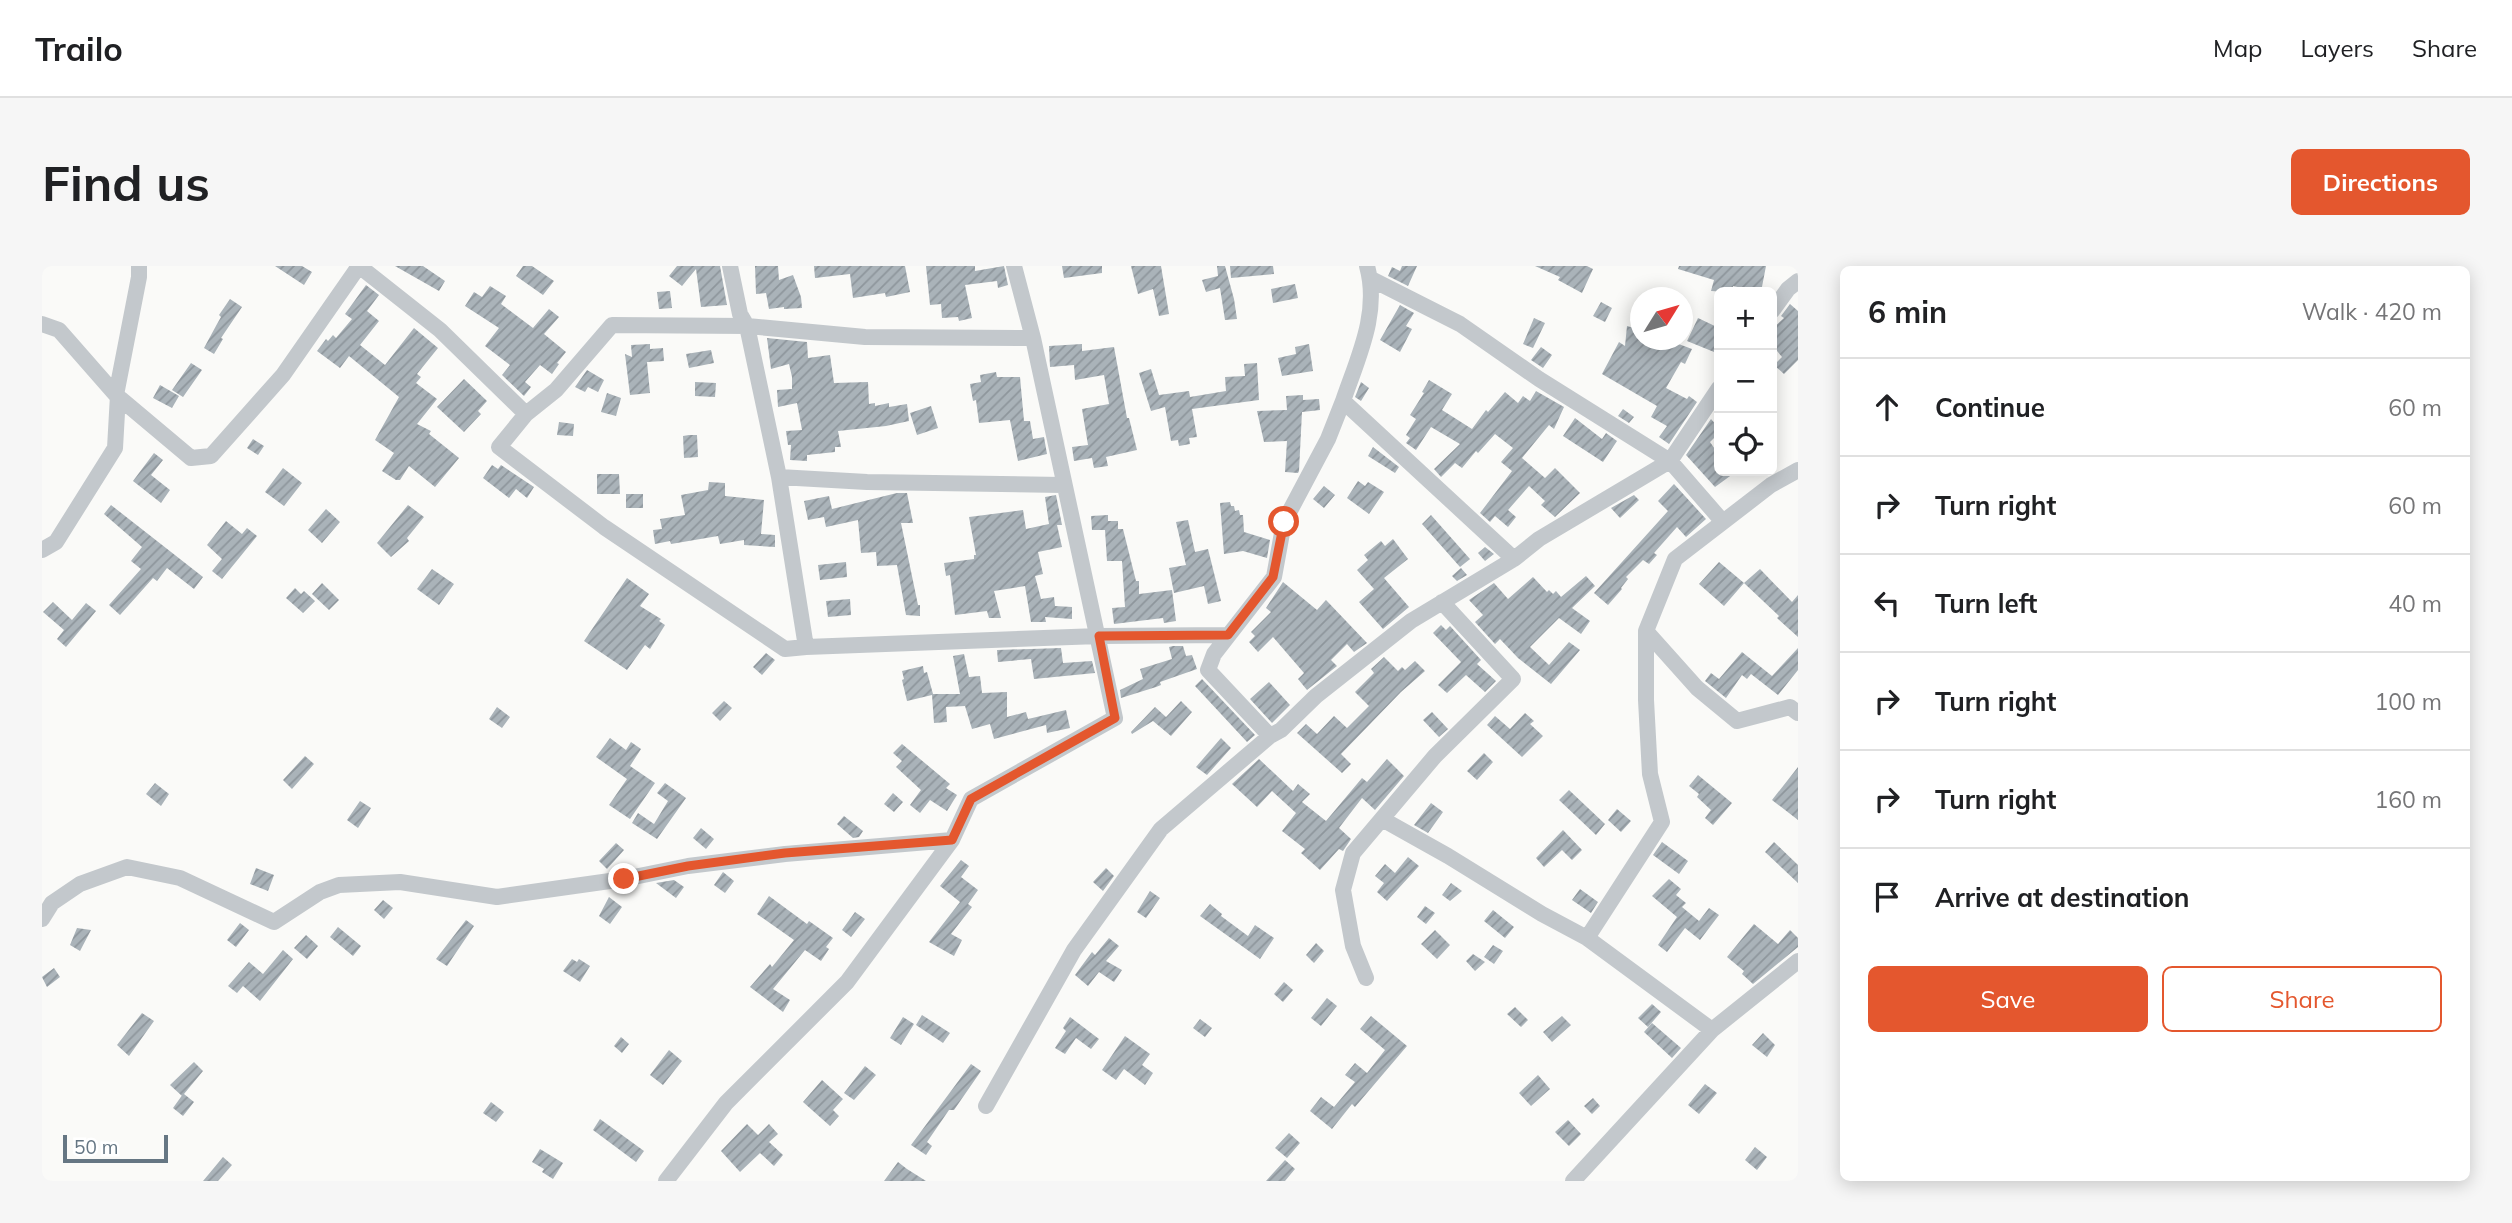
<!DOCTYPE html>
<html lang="en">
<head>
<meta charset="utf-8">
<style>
	:root { --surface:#fff; --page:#f6f6f6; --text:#202124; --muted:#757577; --line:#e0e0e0; --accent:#e4572e }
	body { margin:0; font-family:Mulish,sans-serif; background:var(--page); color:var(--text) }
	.controls { position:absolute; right:21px; top:21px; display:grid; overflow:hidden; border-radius:10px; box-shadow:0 4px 18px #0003 }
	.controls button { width:63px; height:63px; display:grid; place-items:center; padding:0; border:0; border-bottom:2px solid var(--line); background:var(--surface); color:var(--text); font:35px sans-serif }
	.compass { position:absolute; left:1588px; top:21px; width:63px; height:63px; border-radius:50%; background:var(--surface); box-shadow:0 4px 18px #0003; rotate:53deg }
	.scale { position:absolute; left:21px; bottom:18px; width:105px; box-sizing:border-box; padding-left:7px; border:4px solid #657683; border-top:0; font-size:19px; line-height:24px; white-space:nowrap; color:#657683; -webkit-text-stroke:5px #fff; paint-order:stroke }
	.stop { position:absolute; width:21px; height:21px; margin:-16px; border:5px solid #e4572e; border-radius:50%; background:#fff }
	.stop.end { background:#e4572e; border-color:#fff; box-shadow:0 2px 7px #0008 }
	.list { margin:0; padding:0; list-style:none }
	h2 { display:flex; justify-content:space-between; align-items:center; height:91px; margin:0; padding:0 28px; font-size:30px }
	h2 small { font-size:23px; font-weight:400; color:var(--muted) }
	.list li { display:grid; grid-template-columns:46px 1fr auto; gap:21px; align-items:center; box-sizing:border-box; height:98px; padding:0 28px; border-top:2px solid var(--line) }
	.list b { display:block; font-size:26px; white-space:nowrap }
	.list em { font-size:23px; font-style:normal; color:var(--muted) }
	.actions { display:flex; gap:14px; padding:21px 28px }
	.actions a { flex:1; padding:16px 0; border:2px solid var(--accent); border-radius:10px; text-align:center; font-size:24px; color:var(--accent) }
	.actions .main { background:var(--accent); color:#fff }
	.icon { flex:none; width:38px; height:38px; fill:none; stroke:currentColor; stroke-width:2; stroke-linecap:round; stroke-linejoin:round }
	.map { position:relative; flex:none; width:1756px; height:915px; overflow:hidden; border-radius:10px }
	header { display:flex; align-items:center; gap:42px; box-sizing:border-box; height:98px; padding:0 35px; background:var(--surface); border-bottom:2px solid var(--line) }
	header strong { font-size:33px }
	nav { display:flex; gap:38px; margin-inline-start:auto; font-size:24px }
	.intro { display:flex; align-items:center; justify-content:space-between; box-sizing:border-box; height:168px; padding:0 42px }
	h1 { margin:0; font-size:49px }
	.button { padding:18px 32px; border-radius:10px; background:var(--accent); color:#fff; font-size:24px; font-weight:700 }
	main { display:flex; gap:42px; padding:0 42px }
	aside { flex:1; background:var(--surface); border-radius:10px; box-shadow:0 4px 18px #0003 }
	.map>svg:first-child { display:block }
</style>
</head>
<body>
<header>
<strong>Trailo</strong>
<nav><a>Map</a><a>Layers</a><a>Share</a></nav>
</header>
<div class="intro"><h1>Find us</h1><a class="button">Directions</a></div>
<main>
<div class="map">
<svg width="1756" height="915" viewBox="0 0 1756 915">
	<defs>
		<pattern id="building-hatch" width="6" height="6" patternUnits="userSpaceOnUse" patternTransform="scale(1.75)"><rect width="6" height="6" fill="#aab3b9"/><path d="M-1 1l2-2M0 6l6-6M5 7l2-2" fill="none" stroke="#8e969c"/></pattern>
	</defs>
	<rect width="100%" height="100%" fill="#fafaf8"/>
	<path fill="url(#building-hatch)" d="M233,0H260L270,6L262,19Z
		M353,0H381L403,15L397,25Z
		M481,0H490L512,15L501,29L474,10Z
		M635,0H678L685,39L659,41L654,3L640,20L627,10Z
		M713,0H736L737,14L751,9L759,31L760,42L742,43V41L727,43L724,27L714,28Z
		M772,0H863L868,26L844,31L843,27L811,32L808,8L773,12Z
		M884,0H933V5L962,0L966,19L956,22L955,15L923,19L930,52L917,55L916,51L900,52L899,38L888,39Z
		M1020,0H1060V7L1022,12Z
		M1089,0H1119L1127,48L1117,50L1111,23L1096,28Z
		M1175,0H1183L1192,33L1195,53L1183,54L1178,22L1164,26L1160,14L1176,10Z
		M1188,0H1231L1232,8L1189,12Z
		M1360,0H1375L1366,20L1346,10L1350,1L1358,5Z
		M1493,0H1545L1551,3L1540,27L1516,14L1518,11Z
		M1637,0H1724L1719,26L1691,20V22L1686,21L1685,26L1669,25L1672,14L1636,3Z
		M1253,18L1256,32L1231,37L1229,23Z
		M324,19L337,29L325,45L337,55L318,79L343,99L372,62L396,82L375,108L379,111L374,117L395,133L375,158L389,165L387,168L417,192L393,221L367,200L358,214H354L340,205L352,187L333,174L357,131L307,90L298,102L275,85L284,73L286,75L291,69L294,72L310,53L303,48Z
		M448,20L464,30L459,38L491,62L507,43L517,51L502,68L524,86L515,97L517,98L510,108L498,99L483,116L489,121L482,130L460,109L468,99L443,80L457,62L423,40L432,26L440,31Z
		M628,25L630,42L617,43L615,26Z
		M188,33L200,41L179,72L181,73L172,88L162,82L175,58L179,51L177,49Z
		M1559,36L1570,42L1563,56L1551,50Z
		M1748,38L1756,45V94L1742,108L1732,99L1740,91L1730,79V63L1742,52L1739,50Z
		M1358,39L1372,47L1364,60L1370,63L1358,86L1338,74Z
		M1492,52L1503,57L1491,82L1481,78Z
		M1656,52L1677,62V88L1645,75Z
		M1585,60L1599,64V74H1626L1650,83L1643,98L1639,96L1624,122L1645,133L1647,130L1655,136L1627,178L1617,171L1625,160L1609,151L1615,140L1560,108L1577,76L1583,80Z
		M725,72L765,76L766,92L788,89L792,117L826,116L827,138L833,137V140L847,137V141L865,138L867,155L844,160L796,165L799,181H793V186L765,189V195L748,194L749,179H746L744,165L760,164L755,137L736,141L735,124L750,123V111L747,98L729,103Z
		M608,78V83L621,82L622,95L605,96L608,127L588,129L583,88L590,91L589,79Z
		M1040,78V85L1072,81L1085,152H1087L1095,184L1064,191L1066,200L1052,202L1050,192L1032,195L1030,181L1046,179L1040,143L1067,138L1062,109L1033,114L1032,99L1008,101L1007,80Z
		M1267,78L1271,105L1240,110L1236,92L1254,88L1253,81Z
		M1499,81L1510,89L1501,102L1489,94Z
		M669,84L672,97L647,102L644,88Z
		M149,97L160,104L141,131L130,124Z
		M1215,97L1217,134L1150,143L1155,171L1147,172L1148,178L1137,180L1136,174L1129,175L1123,141L1109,145L1097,107L1109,103L1117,129L1147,125L1148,131L1184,125L1183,111L1203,110L1202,98Z
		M545,104L562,114L556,126L546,121L543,126L533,121Z
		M954,106L955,111H978L982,155H988L991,173L1002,171L1005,188L976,195L968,154L937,157L934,134L931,135L928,118L939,116L938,109Z
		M422,113L445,135L436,145L439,148L422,166L395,141Z
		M1387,114L1410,128L1400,144L1430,163L1444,144L1446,146L1463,126L1476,137L1481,130L1488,135L1494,125L1522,141L1512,163L1507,159L1480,192L1503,212L1513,202L1538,227L1513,251L1499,239L1503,235L1487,220L1466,244L1474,251L1466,261L1453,250L1448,256L1438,247L1470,205L1459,196L1471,182L1453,168L1436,187L1434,185L1420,202L1413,197L1399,211L1392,203L1418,178L1389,161L1374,184L1364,177L1368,172L1364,169L1374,153L1368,149L1382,127L1380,126Z
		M653,116L674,117L673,131L653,130Z
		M1319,116L1327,122L1319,135L1313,131Z
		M118,119L137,130L130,142L111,132Z
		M565,127L579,132L574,150L559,146Z
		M1261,129V134L1277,133L1278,144L1260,146L1257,205L1256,207L1243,206L1245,175L1222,176L1215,145L1245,144L1244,130Z
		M889,140L896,162L875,169L868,147Z
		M1581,143L1592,151L1587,157L1576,150Z
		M1533,152L1560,173L1564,167L1575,175L1561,196L1521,170Z
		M1669,153L1677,162V167L1668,176L1677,189V205H1695L1673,221L1644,189Z
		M517,156L532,158L531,170L515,169Z
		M647,169H655L656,191L642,192L641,170Z
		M211,173L222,180L216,189L205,182Z
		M1331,181L1357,201L1353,207L1326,190Z
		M112,187L121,194L109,209L128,224L119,237L91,215Z
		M450,199L456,203L459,199L492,221L485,232L474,223L467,232L441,212Z
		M241,202L260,217L242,240L223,226Z
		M555,208H577L578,228H555Z
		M1316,215L1323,220L1326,216L1342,226L1327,248L1305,232Z
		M667,216L683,217V230L722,234L719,268L733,269V281L702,279V274L678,278L676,270L629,278L628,275L613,278L611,264L620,263L618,253L643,249L639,229L666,224Z
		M1632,218L1664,253L1644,271L1635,261L1612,287L1615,289L1607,298L1601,294L1584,311L1586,313L1579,322L1580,323L1566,339L1552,327L1626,245L1616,235Z
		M1282,220L1293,229L1282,242L1271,233Z
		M855,227H865L871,257H859L876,339H878V350L864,349L855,299L835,300L834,286L819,287L816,254L784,261L782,251L766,254L762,235L787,230L790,243Z
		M584,228H601V242H584Z
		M1014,229L1020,259H1015L1020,281L996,286L1001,308L993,310L999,333L1012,331L1013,340L1030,341V353L1003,351L1004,356H989L983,320L952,325L959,352H947L945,345L913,349L908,309L904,310L902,297L932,293V289H934L927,251L981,244L984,263L1007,258L1003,231Z
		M1592,229L1597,234L1578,252L1569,242Z
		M1188,236L1189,240H1192L1193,245L1197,244L1198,249H1201L1202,266L1228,274L1225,292L1201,285L1182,288L1178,237Z
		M69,239L161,311L152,323L125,302L115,315L111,312L78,349L67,339L99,303L89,295L100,281L62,248Z
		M366,239L382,251L365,272L367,275L349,291L335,277Z
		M284,243L298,256L280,277L266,264Z
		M1066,249V255H1076V263H1081L1094,315H1097V328L1130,324L1134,355L1122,357L1121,352L1072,358L1070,342L1083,341L1080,295H1065L1063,264H1050L1049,250Z
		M1389,249L1428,293L1418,301L1380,258Z
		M1146,254L1153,286L1166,283L1179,335L1166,338L1162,320L1132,327L1127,302L1144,299L1134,256Z
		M184,255L200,268L205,262L215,270L180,313L170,305L180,293L165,279Z
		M1351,273L1366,293L1342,312L1367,341L1341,363L1317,336L1332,323L1315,304L1326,294L1322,289L1339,275L1343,280Z
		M1443,281L1452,288L1443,295L1436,287Z
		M804,296L805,311L778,314L776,299Z
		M1677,296L1702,317L1682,340L1657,318Z
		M1419,302L1425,309L1415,315L1410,310Z
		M390,303L412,318L397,339L375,323Z
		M1718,303L1750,336L1756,329V371L1735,352L1737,350L1702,317Z
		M1544,310L1553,320L1530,342L1548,355L1539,368L1517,352L1488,381L1507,399L1527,376L1538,384L1509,418L1476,392L1458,373L1453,378L1433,356L1441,349L1427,334L1452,317L1466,333L1491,311L1505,326L1507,324L1511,328L1514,325L1519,331Z
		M585,312L607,328L598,340L619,353L617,355L623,359L608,383L603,379L585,404L542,375Z
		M1241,316L1275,344L1284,334L1325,377L1312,386L1305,378L1289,394L1295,400L1265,424L1256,413L1262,407L1231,371L1216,386L1207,376L1213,370L1209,366L1229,346L1224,342Z
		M280,317L297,334L287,344L270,328Z
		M253,322L259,328L262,325L273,335L261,347L244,332Z
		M808,333L809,349L786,351L784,335Z
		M11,336L30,354L44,337L54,345L24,381L15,373L22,364L1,346Z
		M1399,359L1404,364L1408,360L1439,394L1435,398L1454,415L1443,426L1424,409L1405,427L1396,419L1419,396L1391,367Z
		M1131,380H1141L1144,390L1150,389L1155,403L1118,416L1119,419L1114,421L1079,432L1078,424L1101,413L1098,403L1130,393L1127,381Z
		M1019,382L1021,397L1050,395L1053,407L992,413L989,393L956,396L955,384Z
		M1756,382V404L1736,429L1709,408L1705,413L1700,409L1684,432L1663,415L1669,407L1677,413L1700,386L1730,410Z
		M724,387L733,394L720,409L711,401Z
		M922,388L927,411L938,410L940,427L965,426V451L984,446L986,453L1024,444L1028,462L1005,467L1004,459L952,473L948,458L930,463L923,440L904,441L905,456L892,457L890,429L865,435L860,414L862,413L860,405L881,400L882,407L885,406L891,428H918L911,390Z
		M1342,391L1356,405L1360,401L1363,404L1373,395L1383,405L1359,426L1299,488L1309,498L1300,507L1255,467L1264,458L1275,468L1292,450L1305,462L1327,440L1313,426L1332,407L1329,403Z
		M1160,413L1213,469L1205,476L1153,420Z
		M1227,416L1248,439L1230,457L1208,433Z
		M682,435L690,442L678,455L670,447Z
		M1139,435L1150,446L1129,470L1111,455L1090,468L1089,466L1113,441L1124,451Z
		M455,441L468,451L460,462L447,453Z
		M1390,446L1406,463L1397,471L1381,454Z
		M1483,447L1492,455L1488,458L1501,470L1480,491L1445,459L1453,450L1468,463Z
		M568,472L584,484L589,476L599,483L588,500L613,517L588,553L567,539L585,513L554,491Z
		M1179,472L1189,482L1165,509L1154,501Z
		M860,478L908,518L904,522L915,529L905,545L888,534L878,547L868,539L879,524L854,501L860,495L851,487Z
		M1442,487L1451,496L1435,514L1425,505Z
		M263,490L272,498L250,523L241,514Z
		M1217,493L1251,525L1256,518L1268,528L1260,536L1284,555L1320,512L1325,516L1345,493L1362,510L1333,544L1320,532L1297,562L1309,573L1301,585L1297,583L1278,604L1259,587L1263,583L1240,565L1254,547L1230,525L1215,541L1190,518Z
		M1756,501V554L1730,534Z
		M1656,509L1690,537L1671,559L1663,552L1669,544L1655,531L1657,528L1647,520Z
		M113,517L127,528L119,540L104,528Z
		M623,517L644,532L615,573L590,557L596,547L612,558L626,535L615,527Z
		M1527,524L1563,558L1554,569L1517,534Z
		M851,527L861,536L852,546L842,538Z
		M318,535L329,542L316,562L305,554Z
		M1389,537L1401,546L1386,567L1372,559Z
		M1575,543L1589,555L1579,566L1566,554Z
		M802,550L821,565L817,571L811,572L795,558Z
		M659,562L672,573L664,583L651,572Z
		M1521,564L1540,584L1530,594L1520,584L1502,601L1494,592Z
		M1620,576L1646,595L1637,608L1611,589Z
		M1732,576L1756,599V617L1723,586Z
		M574,577L582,584L565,603L557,595Z
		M1366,591L1377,600L1345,635L1335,626L1342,617L1333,610L1343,598L1353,607Z
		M919,594L927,600L919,611L936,624L926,638L930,641L909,668L920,674L912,690L887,676L918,636L898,620Z
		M214,602L232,609L226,625L208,618Z
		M1064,602L1072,610L1061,625L1051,616Z
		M681,606L692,615L683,627L672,619Z
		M1627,613L1639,623L1634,629L1644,637L1640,641L1657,655L1667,642L1677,649L1658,674L1643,662L1625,686L1616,679L1635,651L1610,630Z
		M632,614L642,621L634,632L614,617Z
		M1409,617L1420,625L1408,635L1400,629Z
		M1538,623L1556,636L1549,647L1530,634Z
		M1108,625L1118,632L1104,652L1095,646Z
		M727,630L765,658L767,655L791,672L784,681L787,683L779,695L763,684L731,723L748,734L741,746L708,721L728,698L730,701L752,674L715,648Z
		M567,631L580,641L568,658L557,650Z
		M341,634L351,642L342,653L332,644Z
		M1168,638L1180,648L1179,650L1206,670L1213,659L1232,672L1218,693L1158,650Z
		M1383,640L1393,647L1384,658L1375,651Z
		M1451,644L1472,661L1463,672L1442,655Z
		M813,646L823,653L809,671L800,664Z
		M424,654L432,660L405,700L394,693Z
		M198,657L207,664L194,681L185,674Z
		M1712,658L1736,678L1748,664L1756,672V681L1711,718L1700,708L1702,705L1685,691Z
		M296,661L319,680L311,690L288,671Z
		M35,662L49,664L38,685L28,679Z
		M1393,664L1408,679L1395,693L1379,678Z
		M264,669L276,680L265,693L252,682Z
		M1067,672L1077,680L1064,695L1080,704L1072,716L1057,706L1046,720L1033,709L1050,686L1053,689Z
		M1274,677L1282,685L1272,697L1264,689Z
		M1451,679L1461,685L1452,698L1442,691Z
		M241,684L251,693L218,735L201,720L195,727L186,720L207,696L221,708Z
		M1431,688L1443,696L1433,705L1424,695Z
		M530,693L535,696L537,693L548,700L538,716L521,705Z
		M12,702L18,711L5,721L0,711Z
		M1242,716L1251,724L1241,736L1232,728Z
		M1285,732L1295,740L1279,760L1269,752Z
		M1610,738L1619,746L1606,761L1596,752Z
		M1473,741L1486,754L1479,761L1465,748Z
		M100,747L112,755L87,790L75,779Z
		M880,749L908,767L901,777L874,759Z
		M1329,750L1365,780L1313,841L1310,838L1290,863L1268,845L1279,831L1292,841L1313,816L1303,809L1313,797L1325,807L1343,784L1318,763Z
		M1520,750L1529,759L1510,776L1501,766Z
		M861,751L872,758L859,779L848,772Z
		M1028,751L1057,773L1049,783L1034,772L1023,788L1013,782L1024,765L1021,762Z
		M1158,753L1170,762L1163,771L1151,762Z
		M1610,757L1639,782L1630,792L1602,766Z
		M1721,767L1733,779L1725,791L1710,779Z
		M1083,770L1108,788L1100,799L1111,807L1103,819L1082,803L1074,814L1060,804Z
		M579,771L587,778L580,787L572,780Z
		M627,784L640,795L621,819L608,809Z
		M152,796L161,805L142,828L152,836L141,850L131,842L141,828L140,830L128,819Z
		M929,798L939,805L912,844H907L885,876L890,880L884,889L869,879Z
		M823,800L834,809L812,834L802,827Z
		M1496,809L1508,823L1489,840L1477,827Z
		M780,814L801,833L791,844L797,850L788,860L761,836Z
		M1663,818L1675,827L1657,848L1646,839Z
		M1551,832L1558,840L1550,848L1542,840Z
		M449,836L462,846L454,856L441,847Z
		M558,853L602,885L594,896L551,864Z
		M1526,854L1539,868L1527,880L1513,866Z
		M705,858L716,869L727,858L736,868L727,876L741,889L732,900L718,887L698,906L679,885Z
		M1247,867L1258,877L1245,892L1233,882Z
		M1713,881L1725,891L1715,904L1703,894Z
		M498,883L521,897L511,913L500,906L502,903L490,896Z
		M181,891L190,899L176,915H161Z
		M1243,894L1253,903L1243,915H1224Z
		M856,896L865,903L884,915H842Z"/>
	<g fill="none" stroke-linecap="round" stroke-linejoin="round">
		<path stroke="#c3c8cc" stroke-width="16" d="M317,0L398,64L484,148L514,124L570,59L705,60L823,71L991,72
			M688,0L698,48L705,60L737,211L764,381L1057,370L1186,369
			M1325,0C1338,47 1316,91 1301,135L1472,293
			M1329,13L1418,58L1497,113L1628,195L1681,256
			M1730,45L1746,23L1756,15
			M0,58L17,64L74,129L149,192L169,190L241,109L317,0
			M74,129L97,11V0
			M484,148L457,181L562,261L743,383L764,381
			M737,211L825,216L1021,219
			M0,284L14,276L73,182L76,129
			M1604,365L1655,422L1695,455L1748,441L1756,447
			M1228,470L1166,404L1172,388L1232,311L1242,256L1286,173L1301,135
			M1340,553L1406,590L1500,648L1545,672L1670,764
			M0,653L10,637L38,618L85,601L138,612L232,656L278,626L297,619L358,616L455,631L582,613L646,600L743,588L910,574
			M1545,672L1620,556L1608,508L1604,434V365L1633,293L1729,219L1756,204
			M1324,712L1311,680L1301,624L1311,587L1393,490L1471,413L1400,336
			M944,840L1032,684L1119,563L1228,470L1239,464L1274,430L1369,355L1472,293L1497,273L1628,195L1677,122
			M624,915L684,837L805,716L910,574L929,533L1073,452L991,72L972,0
			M1531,915L1670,764L1756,695"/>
	</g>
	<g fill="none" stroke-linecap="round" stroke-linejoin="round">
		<path stroke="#e4572e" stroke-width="9" d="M582,613L646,600L743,587L910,574L929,533L1073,452L1057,370L1186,369L1231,311L1242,256"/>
	</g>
</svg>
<div class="controls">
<button>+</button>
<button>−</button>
<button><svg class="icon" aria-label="locate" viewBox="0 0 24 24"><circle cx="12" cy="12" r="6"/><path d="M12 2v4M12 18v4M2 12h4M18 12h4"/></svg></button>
</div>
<svg class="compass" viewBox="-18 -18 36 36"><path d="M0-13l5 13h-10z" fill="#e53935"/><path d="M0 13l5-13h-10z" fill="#757577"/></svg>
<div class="scale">50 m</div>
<div class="stop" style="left:1242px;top:256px"></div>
<div class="stop end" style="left:582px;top:613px"></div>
</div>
<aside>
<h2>6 min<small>Walk · 420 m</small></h2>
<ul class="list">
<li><svg class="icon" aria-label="ahead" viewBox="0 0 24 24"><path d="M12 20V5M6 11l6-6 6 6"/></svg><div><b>Continue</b></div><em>60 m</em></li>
<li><svg class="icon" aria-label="right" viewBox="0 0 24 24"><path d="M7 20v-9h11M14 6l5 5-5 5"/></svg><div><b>Turn right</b></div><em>60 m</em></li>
<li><svg class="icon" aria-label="left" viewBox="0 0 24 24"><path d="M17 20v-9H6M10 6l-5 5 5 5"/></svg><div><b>Turn left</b></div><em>40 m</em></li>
<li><svg class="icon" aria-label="right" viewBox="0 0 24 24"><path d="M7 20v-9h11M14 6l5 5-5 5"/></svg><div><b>Turn right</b></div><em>100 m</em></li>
<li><svg class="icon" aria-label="right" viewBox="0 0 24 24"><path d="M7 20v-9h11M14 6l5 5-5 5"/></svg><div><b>Turn right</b></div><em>160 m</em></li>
<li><svg class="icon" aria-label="arrive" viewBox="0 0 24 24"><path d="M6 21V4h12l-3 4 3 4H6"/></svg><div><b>Arrive at destination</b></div></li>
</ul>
<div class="actions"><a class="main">Save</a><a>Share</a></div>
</aside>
</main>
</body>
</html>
